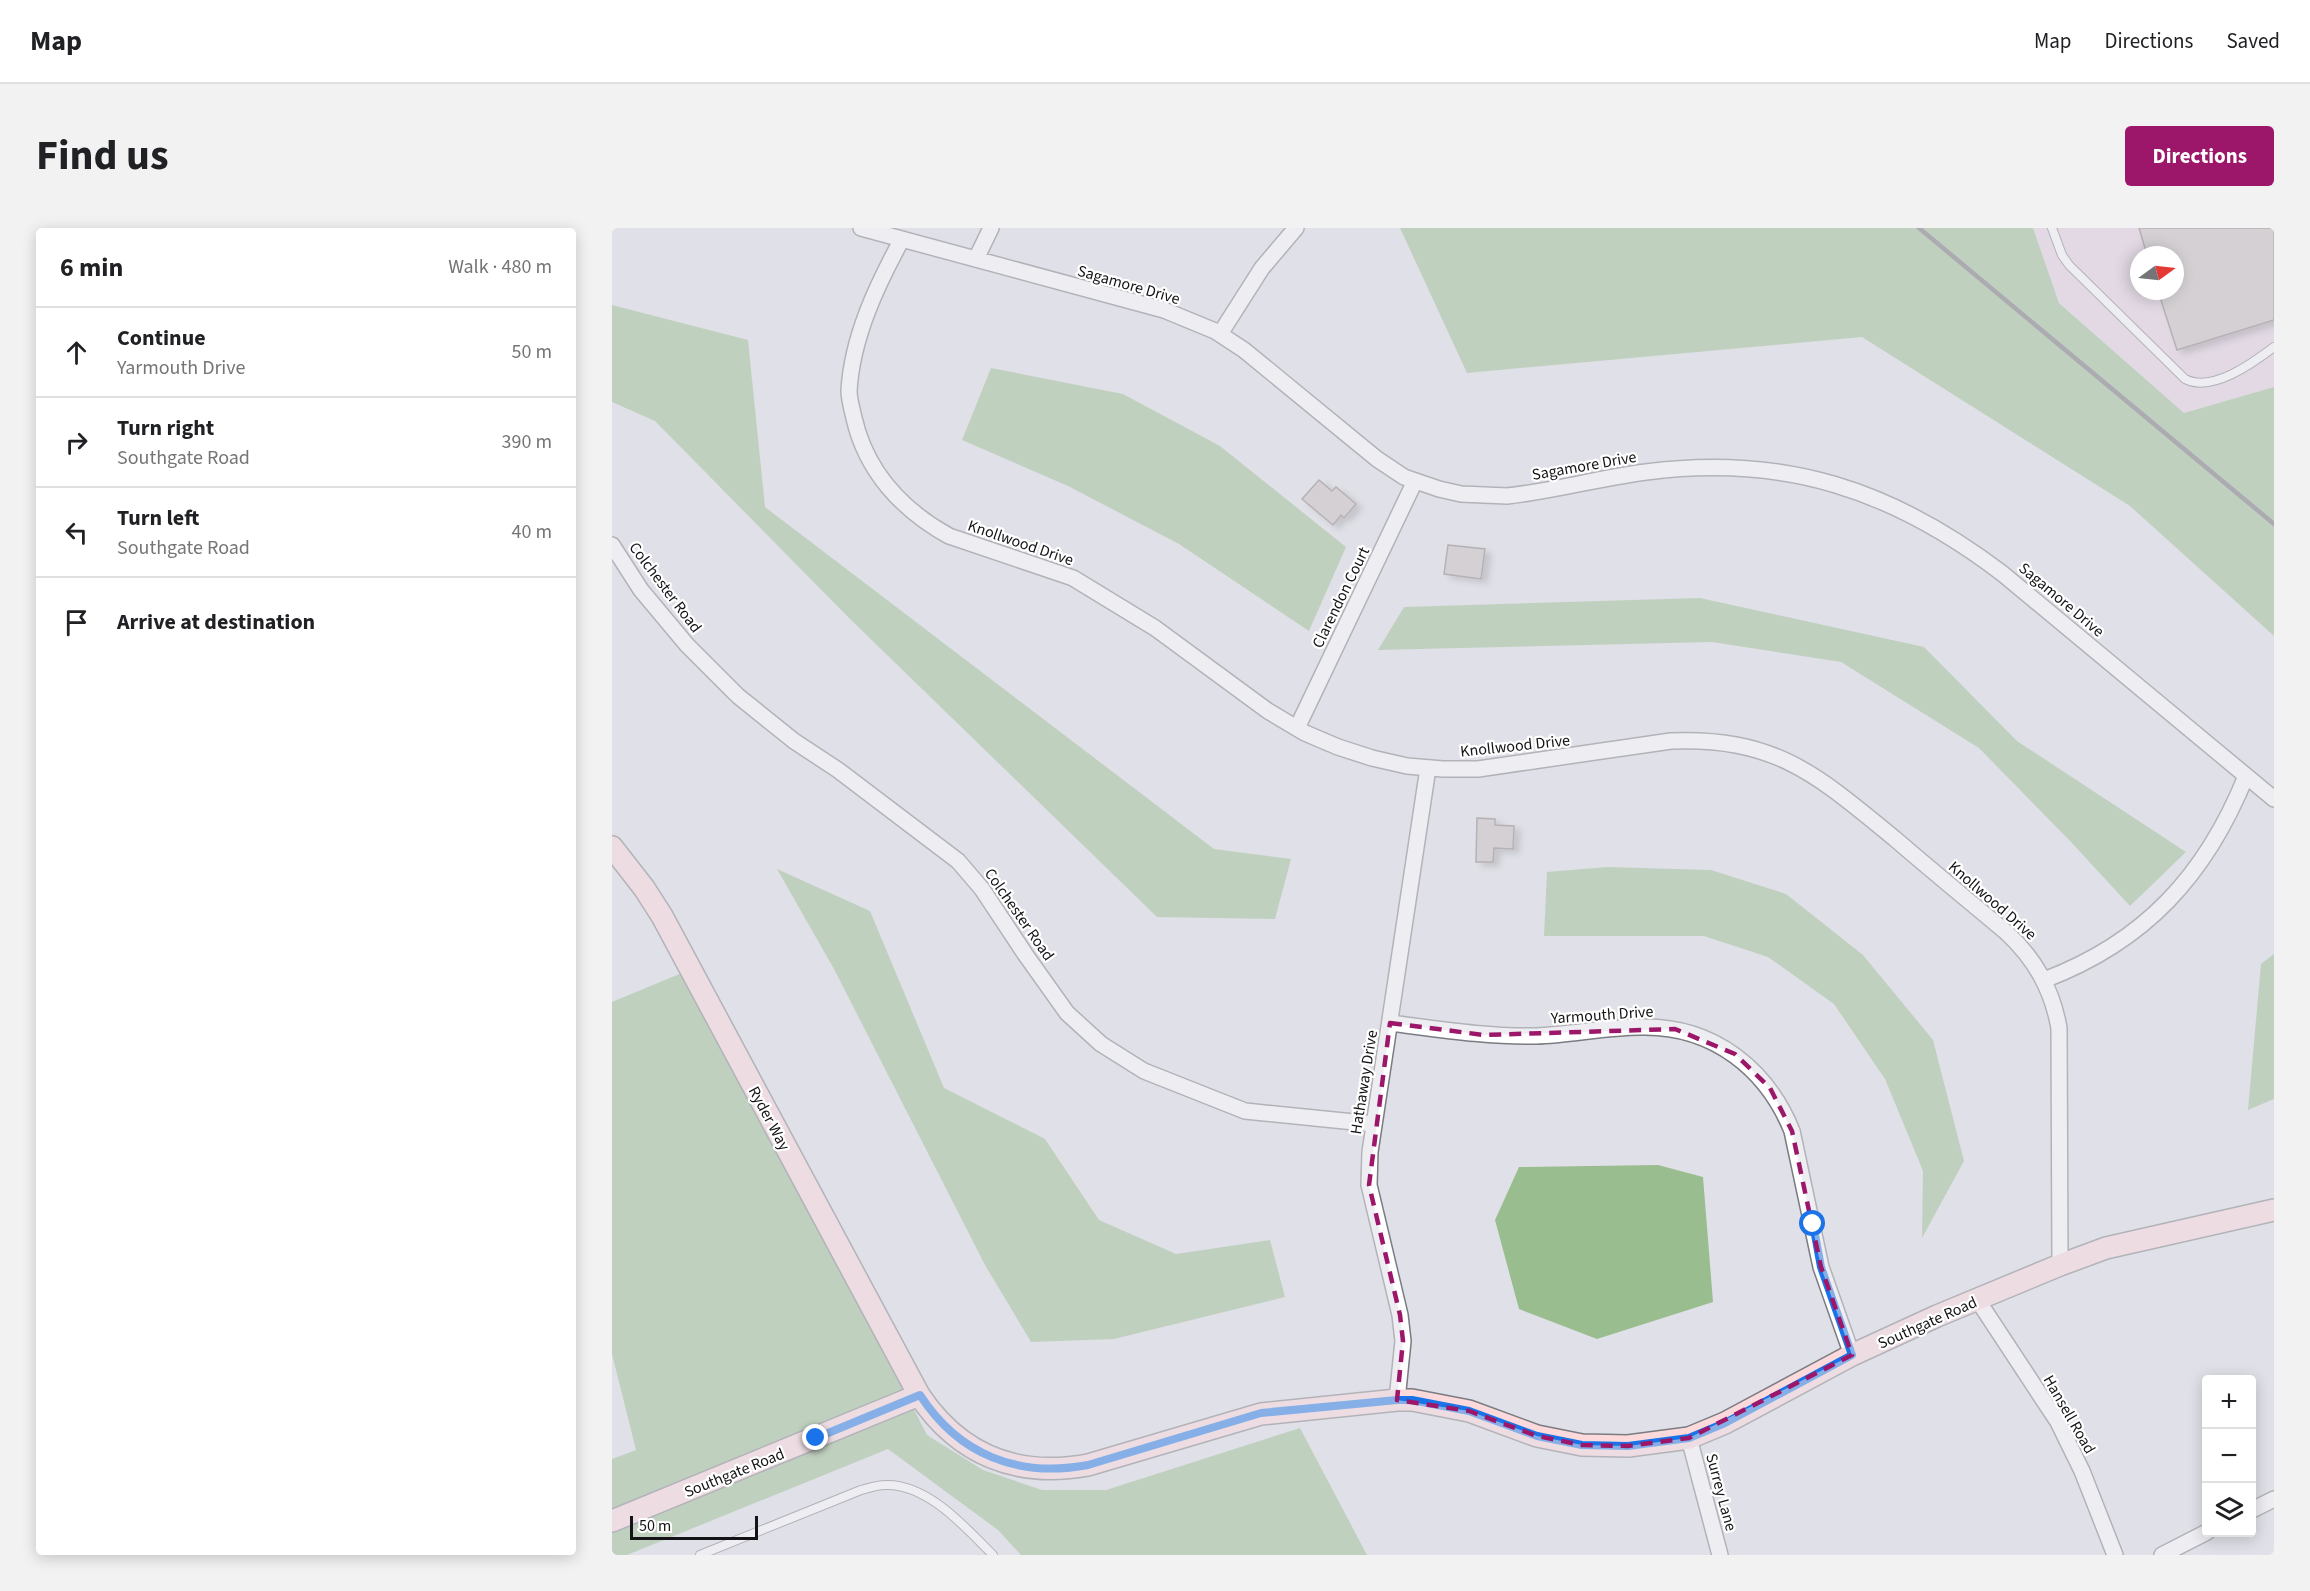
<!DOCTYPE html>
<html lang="en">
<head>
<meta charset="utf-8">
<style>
	:root { --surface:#fff; --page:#f2f2f2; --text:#202124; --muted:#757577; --line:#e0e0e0; --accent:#9c1769 }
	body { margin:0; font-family:"Source Sans 3",sans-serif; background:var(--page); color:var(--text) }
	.controls { position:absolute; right:18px; bottom:18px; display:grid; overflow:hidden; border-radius:6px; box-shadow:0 3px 15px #0003 }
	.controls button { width:54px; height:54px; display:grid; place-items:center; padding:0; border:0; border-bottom:2px solid var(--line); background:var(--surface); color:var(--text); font:30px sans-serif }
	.compass { position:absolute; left:1518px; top:18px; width:54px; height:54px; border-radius:50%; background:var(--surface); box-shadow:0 3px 15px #0003; rotate:75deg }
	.scale { position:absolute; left:18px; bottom:15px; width:128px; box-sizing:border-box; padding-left:6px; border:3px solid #141417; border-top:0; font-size:16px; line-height:21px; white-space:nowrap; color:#141417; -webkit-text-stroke:4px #fff; paint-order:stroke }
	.stop { position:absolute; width:18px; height:18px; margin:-14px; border:4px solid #1a73e8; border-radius:50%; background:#fff }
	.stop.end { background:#1a73e8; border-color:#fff; box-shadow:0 2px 6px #0008 }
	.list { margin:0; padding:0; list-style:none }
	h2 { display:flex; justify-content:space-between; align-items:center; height:78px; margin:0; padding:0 24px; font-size:26px }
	h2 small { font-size:20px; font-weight:400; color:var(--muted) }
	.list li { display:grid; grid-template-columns:39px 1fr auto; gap:18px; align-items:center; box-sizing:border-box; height:90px; padding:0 24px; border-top:2px solid var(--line) }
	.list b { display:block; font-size:22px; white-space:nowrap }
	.list p { margin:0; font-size:20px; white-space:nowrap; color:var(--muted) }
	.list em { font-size:20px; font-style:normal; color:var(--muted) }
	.icon { flex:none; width:33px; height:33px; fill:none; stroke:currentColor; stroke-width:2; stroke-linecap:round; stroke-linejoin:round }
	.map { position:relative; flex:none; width:1662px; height:1327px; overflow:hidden; border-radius:6px }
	header { display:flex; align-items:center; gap:36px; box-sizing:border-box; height:84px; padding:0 30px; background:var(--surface); border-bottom:2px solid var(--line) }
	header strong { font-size:28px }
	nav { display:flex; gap:33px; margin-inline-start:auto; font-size:21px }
	.intro { display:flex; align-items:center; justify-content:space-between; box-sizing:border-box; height:144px; padding:0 36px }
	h1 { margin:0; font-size:42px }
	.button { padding:15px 27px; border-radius:6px; background:var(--accent); color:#fff; font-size:21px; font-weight:700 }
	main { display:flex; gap:36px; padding:0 36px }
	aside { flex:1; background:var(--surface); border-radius:6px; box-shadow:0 3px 15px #0003 }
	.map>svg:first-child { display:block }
</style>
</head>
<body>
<header>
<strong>Map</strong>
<nav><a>Map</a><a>Directions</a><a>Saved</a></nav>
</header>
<div class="intro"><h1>Find us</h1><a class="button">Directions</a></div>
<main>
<aside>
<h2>6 min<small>Walk · 480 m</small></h2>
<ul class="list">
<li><svg class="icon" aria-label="ahead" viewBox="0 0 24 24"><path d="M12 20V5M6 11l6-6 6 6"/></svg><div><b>Continue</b><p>Yarmouth Drive</p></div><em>50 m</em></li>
<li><svg class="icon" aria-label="right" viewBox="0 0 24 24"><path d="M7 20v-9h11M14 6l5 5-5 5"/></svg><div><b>Turn right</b><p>Southgate Road</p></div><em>390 m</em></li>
<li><svg class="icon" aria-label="left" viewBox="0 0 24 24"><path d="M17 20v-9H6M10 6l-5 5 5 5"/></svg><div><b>Turn left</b><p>Southgate Road</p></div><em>40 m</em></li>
<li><svg class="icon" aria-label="arrive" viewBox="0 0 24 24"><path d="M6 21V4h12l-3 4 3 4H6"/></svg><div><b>Arrive at destination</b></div></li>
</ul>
</aside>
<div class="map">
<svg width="1662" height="1327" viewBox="0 0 1662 1327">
	<defs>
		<filter id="shadow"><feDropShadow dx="6" dy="4" stdDeviation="3" flood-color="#0004"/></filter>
	</defs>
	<rect width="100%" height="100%" fill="#e0e0e8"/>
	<path fill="#e4d0df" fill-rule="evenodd" d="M1421,0H1662V159L1572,185L1447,74ZM1527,27H1563V63H1527Z"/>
	<path fill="#9abd8f" d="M788,0H1421L1447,75L1572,185L1662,159V408L1518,278L1250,109L855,145Z
		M0,77L136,112L153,279L602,621L679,631L663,691L545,689L237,390L43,193L0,174Z
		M379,140L511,166L608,218L734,319L697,403L567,316L456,258L350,212Z
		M1088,370L1312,419L1405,513L1574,624L1518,678L1459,614L1367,520L1229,434L1100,414L766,422L792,379Z
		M995,639L1099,642L1174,666L1251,727L1321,812L1352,933L1310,1010L1311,943L1273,851L1222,776L1156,729L1092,708H932L935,644Z
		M165,641L258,683L332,860L433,911L487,992L564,1026L658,1012L673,1069L502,1111L419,1114L373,1037L222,741Z
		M1662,726V871L1636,882L1649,736Z
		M77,742L315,1207L371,1242L430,1262H494L688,1200L755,1327H409L386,1302L276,1221L15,1327H0V1231L24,1222L0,1126V774Z
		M1046,937L1091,949L1101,1074L985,1111L907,1081L883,992L907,939Z"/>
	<path fill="#c6bdba" stroke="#827977" stroke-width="1.5" filter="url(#shadow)" d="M1527,0H1662V92L1565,122L1546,63H1563V27H1535Z
		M707,252L720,263L724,259L744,276L732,290L729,287L721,297L690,271Z
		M836,317L873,321L869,351L832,346Z
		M865,590L883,591V597L902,598L901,621L882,620L881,634H864Z"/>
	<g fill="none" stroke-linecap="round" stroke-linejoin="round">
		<g stroke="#7b7b82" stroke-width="10">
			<path id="lane" d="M1440,0L1450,27L1457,37L1573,151C1600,165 1641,135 1662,119
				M88,1327L249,1262C257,1260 265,1257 273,1257C315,1255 354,1300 381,1327"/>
		</g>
		<g stroke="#7b7b82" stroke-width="18">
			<path id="street" d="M249,0L552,82L603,103L632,122L765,231L792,249L827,261L849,266L895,268C942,263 987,250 1034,244C1173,226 1281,262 1391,346L1662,571
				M290,11C265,57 240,109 237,163C237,171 240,181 242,190C254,243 290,282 337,308L461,350L543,400L656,483L693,505L726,519L760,530L795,538L831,541H866L1059,513C1164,509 1205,547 1282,610C1319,642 1357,673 1394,704C1423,731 1440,761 1447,800L1448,1037
				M364,31L379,0
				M608,106L650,40L684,0
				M0,317L29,362L75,417L126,468L182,513L226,542L346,633L370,661L413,726L455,785L489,816L532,843L633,883L762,896
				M685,500L803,253
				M1432,752C1533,714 1594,647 1634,548
				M778,795C826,801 875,809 924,808C960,807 997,798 1033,799C1102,799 1155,841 1180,903L1209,1039L1240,1127
				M1365,1071L1446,1194L1470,1243L1503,1327
				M785,1172L791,1113L788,1087L757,957L758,924L816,540
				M1077,1210L1108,1327
				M1640,1282L1662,1271
				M1550,1327L1595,1304"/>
		</g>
		<g stroke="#7b7b82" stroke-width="24">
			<path id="secondary" d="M0,619L32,660L50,688L307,1167C347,1227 405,1250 476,1237L649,1186L785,1172H800L857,1183L925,1208L970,1217L1016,1218L1077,1210L1113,1195L1240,1127L1325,1088L1448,1037L1494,1020L1662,982
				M0,1293L307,1167"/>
		</g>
		<use href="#lane" stroke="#fff" stroke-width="8"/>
		<use href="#street" stroke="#fff" stroke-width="15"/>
		<use href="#secondary" stroke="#fcdadb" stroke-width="21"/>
		<path stroke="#6a6a6f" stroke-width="4.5" d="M1307,0L1662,296"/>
	</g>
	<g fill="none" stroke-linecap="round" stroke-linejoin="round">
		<path stroke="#1a73e8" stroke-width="8" d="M204,1210L308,1167C347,1227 406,1250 476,1237L649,1185L785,1172H800L857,1183L925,1208L970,1217L1016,1218L1077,1210L1113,1195L1240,1127L1209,1039L1201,996"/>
	</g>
	<path d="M0 0H1662V1327H0ZM778,795L872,807L1063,801L1123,826L1158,860L1180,903L1209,1039L1240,1127L1077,1210L1016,1218L970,1217L925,1208L857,1183L785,1172L791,1113L788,1087L757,957Z" fill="#e0e0e8" fill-opacity=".55" fill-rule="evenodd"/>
	<path fill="none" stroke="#9c1769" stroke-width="4.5" stroke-dasharray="12 8" stroke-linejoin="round" d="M778,795L872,807L1063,801L1123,826L1158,860L1180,903L1209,1039L1240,1127L1077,1210L1016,1218L970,1217L925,1208L857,1183L785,1172L791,1113L788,1087L757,957Z"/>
	<g text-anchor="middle" stroke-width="4.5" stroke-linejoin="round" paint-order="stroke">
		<g font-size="16" fill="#141417" stroke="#fff">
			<text transform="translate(517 56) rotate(16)" y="6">Sagamore Drive</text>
			<text transform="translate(972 237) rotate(-10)" y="6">Sagamore Drive</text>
			<text transform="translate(409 314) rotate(19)" y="6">Knollwood Drive</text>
			<text transform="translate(54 359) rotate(53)" y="6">Colchester Road</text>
			<text transform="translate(728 369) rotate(-64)" y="6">Clarendon Court</text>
			<text transform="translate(1450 371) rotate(40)" y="6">Sagamore Drive</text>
			<text transform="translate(903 517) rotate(-6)" y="6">Knollwood Drive</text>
			<text transform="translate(1381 672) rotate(41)" y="6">Knollwood Drive</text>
			<text transform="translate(408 686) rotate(55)" y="6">Colchester Road</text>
			<text transform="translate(990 786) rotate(-4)" y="6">Yarmouth Drive</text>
			<text transform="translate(751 854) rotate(-81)" y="6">Hathaway Drive</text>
			<text transform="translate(158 890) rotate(62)" y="6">Ryder Way</text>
			<text transform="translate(1315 1094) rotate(-24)" y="6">Southgate Road</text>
			<text transform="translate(1458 1186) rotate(60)" y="6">Hansell Road</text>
			<text transform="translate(122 1244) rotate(-22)" y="6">Southgate Road</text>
			<text transform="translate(1110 1264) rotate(75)" y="6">Surrey Lane</text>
		</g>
	</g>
</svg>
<div class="controls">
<button>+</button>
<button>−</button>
<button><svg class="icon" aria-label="layers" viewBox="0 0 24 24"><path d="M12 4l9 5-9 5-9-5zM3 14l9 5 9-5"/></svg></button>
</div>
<svg class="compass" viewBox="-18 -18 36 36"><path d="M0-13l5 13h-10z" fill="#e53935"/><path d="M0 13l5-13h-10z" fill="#757577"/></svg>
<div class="scale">50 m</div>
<div class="stop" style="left:1201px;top:996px"></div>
<div class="stop end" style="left:204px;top:1210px"></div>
</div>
</main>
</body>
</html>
